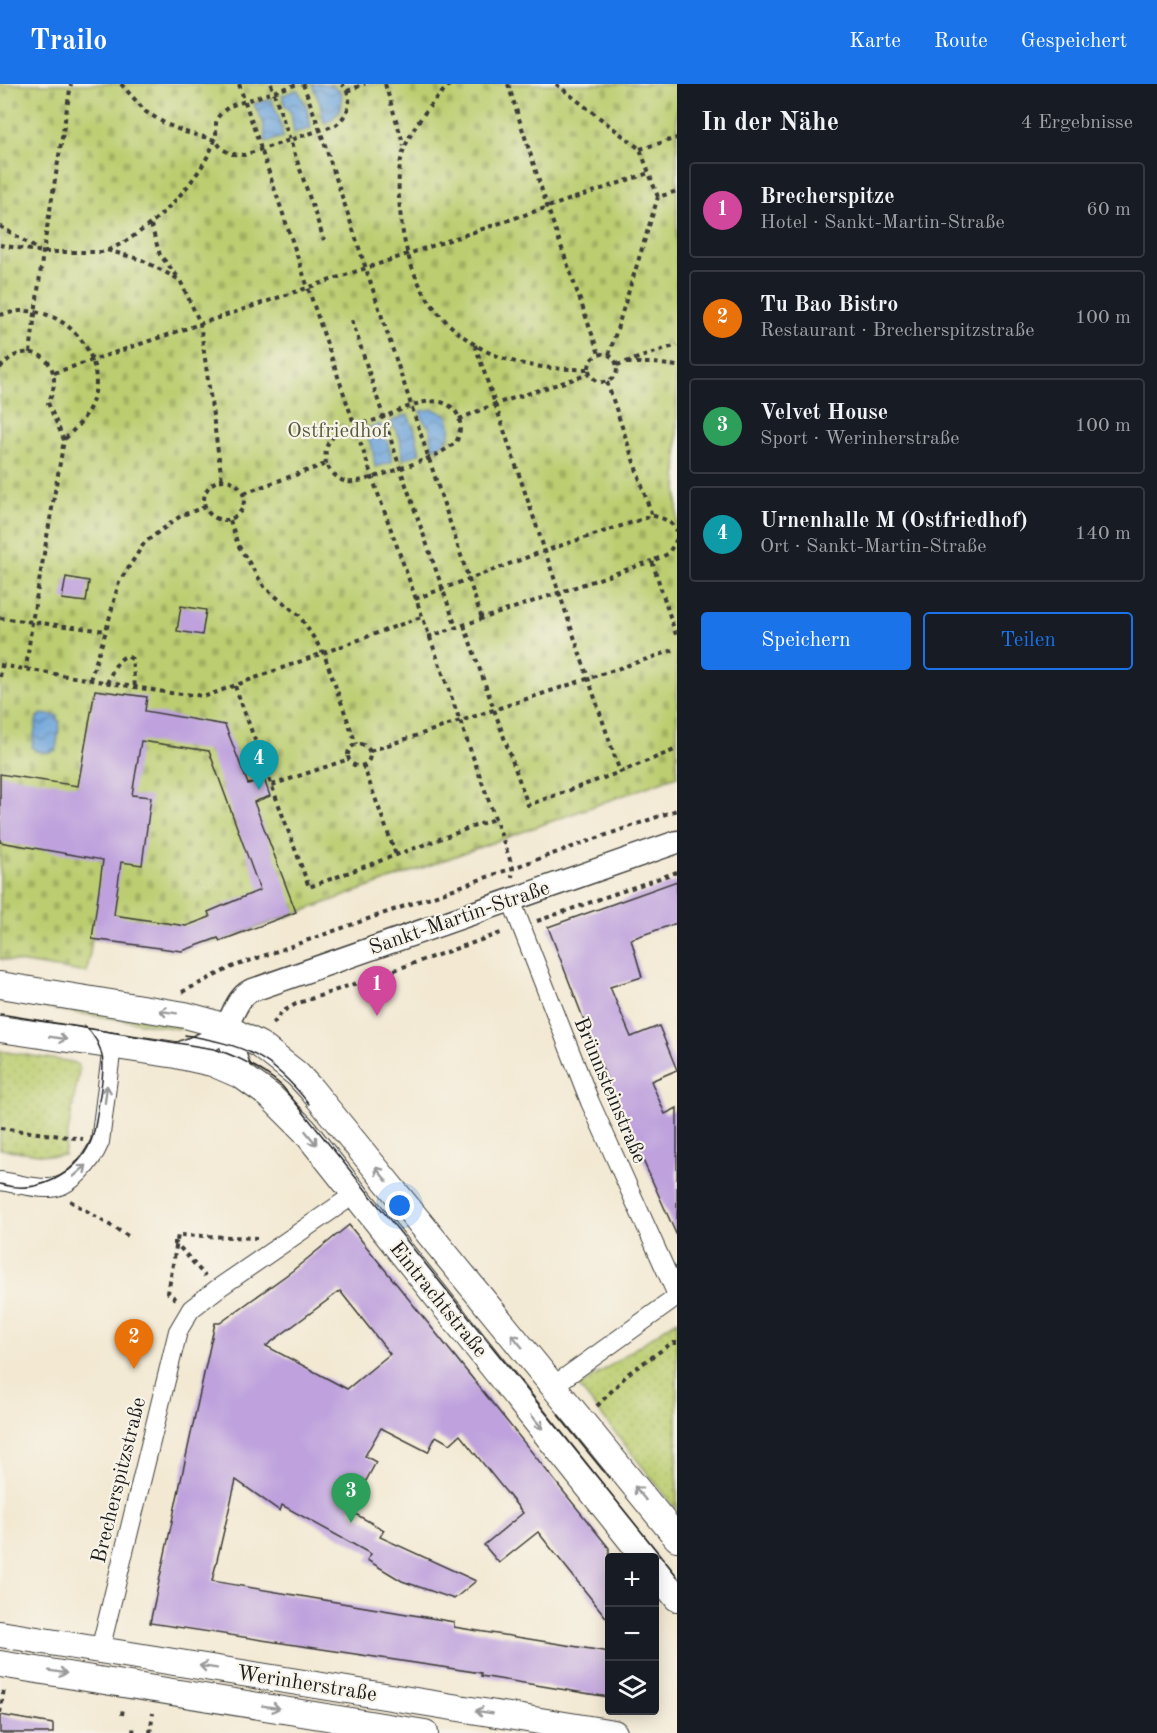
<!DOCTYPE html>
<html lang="de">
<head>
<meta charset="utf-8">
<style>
	:root { --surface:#171b24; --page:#242831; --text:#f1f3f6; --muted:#9ea1a6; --line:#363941; --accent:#1a73e8 }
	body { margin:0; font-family:"Old Standard TT",serif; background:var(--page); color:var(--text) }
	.controls { position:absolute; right:18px; bottom:18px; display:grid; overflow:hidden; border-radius:6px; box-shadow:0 3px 15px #0003 }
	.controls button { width:54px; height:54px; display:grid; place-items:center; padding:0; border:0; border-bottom:2px solid var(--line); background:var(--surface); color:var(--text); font:30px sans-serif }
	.you { position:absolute; left:400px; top:1122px; width:21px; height:21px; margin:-15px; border:4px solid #fff; border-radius:50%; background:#1a73e8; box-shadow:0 0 0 9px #1a73e833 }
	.badge { display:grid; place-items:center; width:39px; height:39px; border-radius:50%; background:var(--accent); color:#fff; font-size:20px; font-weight:700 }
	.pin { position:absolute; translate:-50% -50px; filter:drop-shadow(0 2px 3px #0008) }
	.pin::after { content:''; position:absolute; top:32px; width:21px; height:18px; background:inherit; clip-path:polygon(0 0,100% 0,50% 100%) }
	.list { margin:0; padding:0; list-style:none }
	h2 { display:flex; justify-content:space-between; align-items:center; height:78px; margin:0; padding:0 24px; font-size:26px }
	h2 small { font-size:20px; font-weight:400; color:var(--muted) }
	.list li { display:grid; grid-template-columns:39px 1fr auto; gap:18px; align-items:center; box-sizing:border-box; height:96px; margin:0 12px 12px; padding:0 12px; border:2px solid var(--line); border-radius:6px }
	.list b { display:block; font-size:22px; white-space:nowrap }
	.list p { margin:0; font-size:20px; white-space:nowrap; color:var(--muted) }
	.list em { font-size:20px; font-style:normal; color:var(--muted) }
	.actions { display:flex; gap:12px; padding:18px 24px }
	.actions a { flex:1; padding:14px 0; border:2px solid var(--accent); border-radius:6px; text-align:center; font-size:21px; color:var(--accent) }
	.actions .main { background:var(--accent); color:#fff }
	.icon { flex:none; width:33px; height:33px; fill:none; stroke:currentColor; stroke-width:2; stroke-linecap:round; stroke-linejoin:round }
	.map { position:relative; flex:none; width:677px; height:1649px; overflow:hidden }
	header { display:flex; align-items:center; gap:36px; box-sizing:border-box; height:84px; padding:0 30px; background:var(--accent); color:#fff }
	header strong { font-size:28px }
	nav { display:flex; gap:33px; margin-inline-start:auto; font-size:21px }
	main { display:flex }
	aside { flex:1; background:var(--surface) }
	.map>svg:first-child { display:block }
</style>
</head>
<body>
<header>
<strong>Trailo</strong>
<nav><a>Karte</a><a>Route</a><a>Gespeichert</a></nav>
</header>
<main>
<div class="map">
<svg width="677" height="1649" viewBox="0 0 677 1649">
	<defs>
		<pattern id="green-dots" width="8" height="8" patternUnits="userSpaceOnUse" patternTransform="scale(1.5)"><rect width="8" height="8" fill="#bbcd70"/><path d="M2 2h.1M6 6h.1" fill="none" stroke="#a0af60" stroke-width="1.8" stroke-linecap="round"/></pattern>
		<pattern id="cemetery-stones" width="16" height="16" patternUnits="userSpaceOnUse" patternTransform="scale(1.5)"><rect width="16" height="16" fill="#bbcd70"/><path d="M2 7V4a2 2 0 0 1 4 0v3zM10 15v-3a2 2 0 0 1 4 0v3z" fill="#a0af60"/></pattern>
		<pattern id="water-waves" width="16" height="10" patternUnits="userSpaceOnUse" patternTransform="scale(1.5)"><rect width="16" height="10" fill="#6ca3da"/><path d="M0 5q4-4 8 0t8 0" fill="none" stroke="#5884b0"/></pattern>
	</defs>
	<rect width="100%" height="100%" fill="#f7f3e8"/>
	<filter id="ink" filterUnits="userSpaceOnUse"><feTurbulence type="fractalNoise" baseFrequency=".0167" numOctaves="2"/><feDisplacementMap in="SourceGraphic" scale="12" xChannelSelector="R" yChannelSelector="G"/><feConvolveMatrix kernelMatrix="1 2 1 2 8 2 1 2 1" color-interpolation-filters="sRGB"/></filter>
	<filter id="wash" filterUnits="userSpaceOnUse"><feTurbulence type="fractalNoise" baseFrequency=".008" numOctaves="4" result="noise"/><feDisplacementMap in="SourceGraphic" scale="24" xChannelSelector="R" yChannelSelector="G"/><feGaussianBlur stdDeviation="1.35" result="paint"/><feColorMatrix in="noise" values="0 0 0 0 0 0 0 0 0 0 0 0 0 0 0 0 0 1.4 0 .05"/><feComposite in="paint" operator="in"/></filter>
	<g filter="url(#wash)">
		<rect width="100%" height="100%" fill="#f3e9d3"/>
		<path fill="url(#green-dots)" stroke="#6c7446" stroke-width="1.5" d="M0,911L180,941V945L0,917Z
			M0,967L73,978L78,981L79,987L64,1071L54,1072L0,1065Z
			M677,1236V1426L579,1303Z"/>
		<path fill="url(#cemetery-stones)" stroke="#6c7446" stroke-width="1.5" d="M0,0H677V692L220,857L204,859L182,867L92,855L87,889L0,875Z"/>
		<path fill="url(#water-waves)" stroke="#44607b" stroke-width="1.5" d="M315,0C320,0 325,0 330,1C351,8 341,34 324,39L320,19L312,1Z
			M298,6L307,24L311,44L294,49L291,29L285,21L282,11Z
			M271,15L279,33L283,53L266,58C264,51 265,45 263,38C261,32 256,27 254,20Z
			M433,325L447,331C455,347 449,359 433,365L430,344L423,336L420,327Z
			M408,331L416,350L420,369L403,375L400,355L391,337Z
			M380,340L388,359L392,378L375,383L372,363L363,346Z
			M41,630L58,632L57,636L60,637L56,667L52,666V669L35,667V665L32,664L37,632L40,633Z"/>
		<g id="blocks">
			<path fill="#bea1dd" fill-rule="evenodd" d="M66,493L89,497L86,518L62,515Z
				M181,522L206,526L202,551L177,547Z
				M95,606L147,613L145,627L225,641L248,700L264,695L270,712L254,718L296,828L220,857L218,854L182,867L92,855L103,776L0,758V690L78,702ZM141,657L209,667L260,806L208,828L210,833L186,842L114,831L121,778L142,781L151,713L132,711Z
				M677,797V839L631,855L642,893L610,903L631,953L659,942L677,986L651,997L665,1030L677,1024V1152L607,996L548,843Z
				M349,1141L609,1464V1537L538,1448L499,1479L484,1461L523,1429L460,1351L450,1360L436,1352L428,1368L381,1344L365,1372L376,1378L350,1427L384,1446L380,1453L476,1497L454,1515L402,1497L367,1476L371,1470L282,1421L280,1427L236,1396L212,1497L454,1538V1543L609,1568V1613L481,1592V1589L150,1539L215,1239H220L292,1187ZM340,1207L390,1270L347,1305L266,1262Z
				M0,1631L53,1640V1649H0Z"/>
		</g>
	</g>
	<g filter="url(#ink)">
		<use href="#blocks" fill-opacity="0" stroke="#3c3b37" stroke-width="1.5"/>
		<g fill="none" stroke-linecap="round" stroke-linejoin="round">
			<g stroke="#3c3b37" stroke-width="20">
				<path id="minor" d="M511,816L590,1018L677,1211
					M0,1097C15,1099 31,1104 46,1104C70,1106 92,1077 100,1058L112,962
					M553,1302L677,1213
					M100,1566L178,1247L191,1225L217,1205L355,1110"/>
			</g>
			<g stroke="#3c3b37" stroke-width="25">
				<path id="tertiary" d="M225,943L242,992
					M176,971C193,964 215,958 226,942C234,930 237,914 250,907L677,758"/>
			</g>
			<g stroke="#3c3b37" stroke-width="28">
				<path id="secondary" d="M0,901L185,931L207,937L225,943L260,961L297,990L311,1005L677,1454
					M0,945L176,971L212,979L242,992L270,1012L304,1046L645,1474
					M654,1485L677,1514
					M0,1550L614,1649
					M0,1580L425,1649"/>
			</g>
			<path stroke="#3c3b37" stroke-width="4" stroke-dasharray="4.5 4.5" stroke-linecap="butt" d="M121,0L146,28L166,40L185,48L215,56L222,65L232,70L244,71L336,41C349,30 355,14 342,0
				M239,0L372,393L513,784L512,793
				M271,0L324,156
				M303,0L320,46L482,535
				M385,0L404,62
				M450,0C433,17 414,40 405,63C397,82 398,106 400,126C405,183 425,228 474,260C507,282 551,286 589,285
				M508,0L547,122L599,270
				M556,0L640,65L658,113L677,107
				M347,7L365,0
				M640,65L677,54
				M151,141L160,171L178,193
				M0,142L39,166
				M0,161L43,168H102L107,166L142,176L180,196L200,239L222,396
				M108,166C148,150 199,99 214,58C221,41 207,38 230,22L298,0
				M0,231C9,229 19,226 27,227C73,228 111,280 90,323C84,336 74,346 64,356
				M352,236L400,384L456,543
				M475,261L620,688
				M30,269L43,168L71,0
				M589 284a14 14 0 1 1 28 0a14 14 0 1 1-28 0Z
				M609,271L658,113
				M627,279H654L677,282
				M617,281L677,261
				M0,284C27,250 70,277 48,319L64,356L32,538L26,585
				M54,289L649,89
				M607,298L652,432
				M459,335L495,320L590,290
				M204 416a20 20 0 1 1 40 0a20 20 0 1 1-40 0Z
				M244,409L326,380C331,388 337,395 346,398C359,401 426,376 440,369C445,366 450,362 456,359C460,349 463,338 456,328C438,304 400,327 379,335C365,339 342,343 332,354C325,361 325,370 326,380
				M230,436L238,461L265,504L299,531L324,570L356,660
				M677,455L668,470L652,477L677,554
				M415,515L544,467L652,432C663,433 672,438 677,447
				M0,534L106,547
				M464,541L528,721L620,688L677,665
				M428,553L652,477
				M0,581L171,609L206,612L421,533
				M0,593L2,581
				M90,596L106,547L119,498L145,458L182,431L205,423
				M107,599C112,589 116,575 127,572L132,575L135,603
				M235,602L309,803L494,735
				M348 671a11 11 0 1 1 22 0a11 11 0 1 1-22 0Z
				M370,667L677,565
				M363,681L396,771
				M272,701L349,675
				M537,837L677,788
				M182,908L232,883L677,726
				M273,940L282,928L296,920L504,848
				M0,1044L83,1055
				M70,1117L128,1152
				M173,1159H176L205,1192
				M176,1215L168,1209L178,1151L257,1154
				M597,1322L629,1289L672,1259H677
				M0,1629L4,1605
				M122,1631L123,1624
				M133,1649L134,1641
				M150,1649L153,1629"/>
			<use href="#minor" stroke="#fff" stroke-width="18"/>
			<use href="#tertiary" stroke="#fff" stroke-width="22"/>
			<use href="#secondary" stroke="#fff" stroke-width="26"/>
			<path stroke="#1c1c1c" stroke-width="1.5" d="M0,930L214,965C240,973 261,984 282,1002L677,1492
				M185,951C244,961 271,971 309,1020
				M0,1100C36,1111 76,1092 91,1057C96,1045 97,1030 99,1017C104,986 109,965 84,941
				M558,1331L609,1394"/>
		</g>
		<defs><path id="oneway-shaft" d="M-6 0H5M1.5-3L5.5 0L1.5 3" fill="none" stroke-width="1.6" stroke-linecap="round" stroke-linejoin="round" transform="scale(1.5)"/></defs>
		<g stroke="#999">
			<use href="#oneway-shaft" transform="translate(168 928) rotate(-171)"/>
			<use href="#oneway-shaft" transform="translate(58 954) rotate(9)"/>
			<use href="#oneway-shaft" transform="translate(106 1010) rotate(-83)"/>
			<use href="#oneway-shaft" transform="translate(311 1054) rotate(51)"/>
			<use href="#oneway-shaft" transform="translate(80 1087) rotate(-41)"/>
			<use href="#oneway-shaft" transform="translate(381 1090) rotate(-129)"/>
			<use href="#oneway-shaft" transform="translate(517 1257) rotate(-129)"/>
			<use href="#oneway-shaft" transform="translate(537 1338) rotate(51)"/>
			<use href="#oneway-shaft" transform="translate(640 1409) rotate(-129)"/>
			<use href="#oneway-shaft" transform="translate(208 1583) rotate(-171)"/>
			<use href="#oneway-shaft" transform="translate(58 1588) rotate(9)"/>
			<use href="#oneway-shaft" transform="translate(271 1623) rotate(9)"/>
			<use href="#oneway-shaft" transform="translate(484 1628) rotate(-171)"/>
		</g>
	</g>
	<g text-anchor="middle" stroke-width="4.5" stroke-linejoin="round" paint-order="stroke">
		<g font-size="21" fill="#545a39" stroke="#f7f3e8">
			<text x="338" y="353">Ostfriedhof</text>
		</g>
		<g font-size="21" fill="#1c1c1c" stroke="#f7f3e8">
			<text transform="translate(459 833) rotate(-19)" y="7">Sankt-Martin-Straße</text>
			<text transform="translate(611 1006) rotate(67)" y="7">Brünnsteinstraße</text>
			<text transform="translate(439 1215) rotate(51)" y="7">Eintrachtstraße</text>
			<text transform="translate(118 1396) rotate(-76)" y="7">Brecherspitzstraße</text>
			<text transform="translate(307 1599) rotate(9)" y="7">Werinherstraße</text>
		</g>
	</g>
</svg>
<div class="controls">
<button>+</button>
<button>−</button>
<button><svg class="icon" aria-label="layers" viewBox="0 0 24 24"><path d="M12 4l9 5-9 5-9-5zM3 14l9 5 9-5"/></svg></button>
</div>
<div class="you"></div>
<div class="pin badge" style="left:377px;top:932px;background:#d1479c">1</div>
<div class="pin badge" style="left:134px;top:1285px;background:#e8710a">2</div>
<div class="pin badge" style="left:351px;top:1439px;background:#2e9e5b">3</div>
<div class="pin badge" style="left:259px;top:706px;background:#0f9aa8">4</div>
</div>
<aside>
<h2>In der Nähe<small>4 Ergebnisse</small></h2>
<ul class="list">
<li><span class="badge" style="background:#d1479c">1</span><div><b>Brecherspitze</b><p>Hotel · Sankt-Martin-Straße</p></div><em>60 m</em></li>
<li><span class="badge" style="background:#e8710a">2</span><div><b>Tu Bao Bistro</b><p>Restaurant · Brecherspitzstraße</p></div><em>100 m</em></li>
<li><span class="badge" style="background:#2e9e5b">3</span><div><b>Velvet House</b><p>Sport · Werinherstraße</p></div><em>100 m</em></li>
<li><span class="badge" style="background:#0f9aa8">4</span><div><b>Urnenhalle M (Ostfriedhof)</b><p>Ort · Sankt-Martin-Straße</p></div><em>140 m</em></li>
</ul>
<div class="actions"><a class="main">Speichern</a><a>Teilen</a></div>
</aside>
</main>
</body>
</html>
